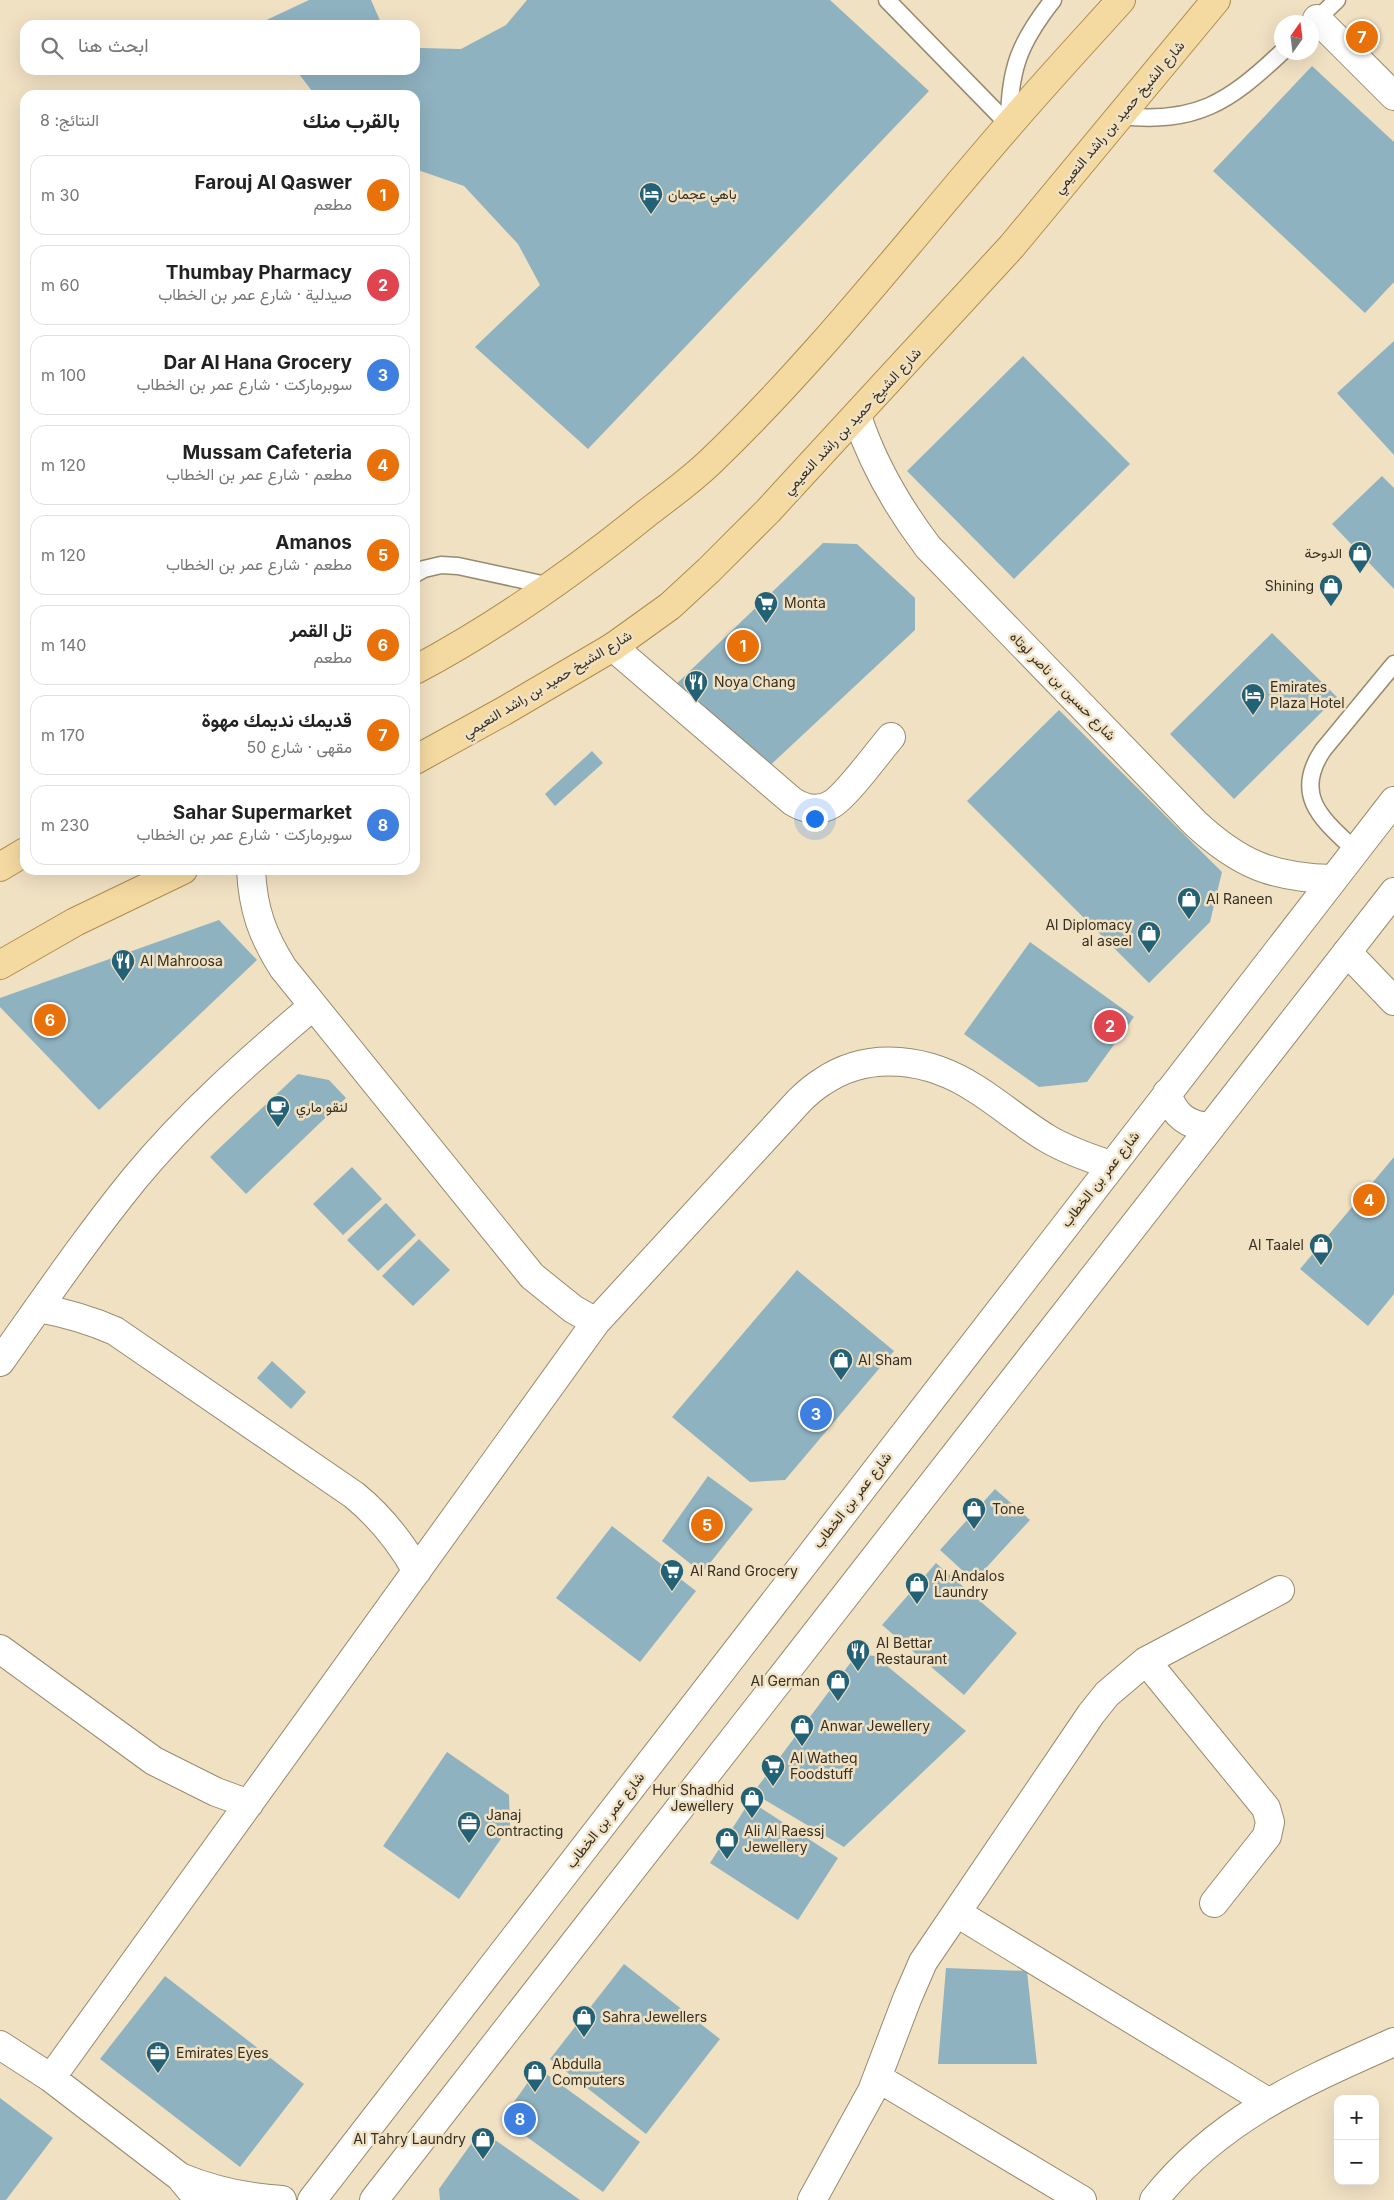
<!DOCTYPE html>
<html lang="ar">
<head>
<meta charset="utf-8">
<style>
	:root { --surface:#fff; --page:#f2f2f2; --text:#222; --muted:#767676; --line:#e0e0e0; --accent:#7c3aed }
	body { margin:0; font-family:Inter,Vazirmatn,sans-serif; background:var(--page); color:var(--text); direction:rtl }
	.controls { position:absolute; right:15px; bottom:15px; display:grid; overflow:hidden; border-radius:10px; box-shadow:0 5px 20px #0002 }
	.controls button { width:45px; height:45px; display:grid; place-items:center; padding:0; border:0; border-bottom:1px solid var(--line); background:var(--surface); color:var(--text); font:25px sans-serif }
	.compass { position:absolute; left:1274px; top:15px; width:45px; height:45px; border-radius:50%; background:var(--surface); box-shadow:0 5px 20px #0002; rotate:14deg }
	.you { position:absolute; left:814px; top:818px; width:18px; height:18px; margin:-12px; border:4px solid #fff; border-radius:50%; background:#1a73e8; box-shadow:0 0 0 8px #1a73e833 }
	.badge { display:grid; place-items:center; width:32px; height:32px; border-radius:50%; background:var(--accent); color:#fff; font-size:16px; font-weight:700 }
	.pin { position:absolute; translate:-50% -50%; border:2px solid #fff; box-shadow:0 1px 5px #0006 }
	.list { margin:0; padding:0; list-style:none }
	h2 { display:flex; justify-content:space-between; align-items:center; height:65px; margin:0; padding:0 20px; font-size:21px }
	h2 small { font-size:16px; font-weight:400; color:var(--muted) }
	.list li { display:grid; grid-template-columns:32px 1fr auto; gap:15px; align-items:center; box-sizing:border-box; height:80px; margin:0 10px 10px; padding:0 10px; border:1px solid var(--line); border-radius:15px }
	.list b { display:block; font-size:19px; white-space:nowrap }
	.list p { margin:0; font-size:16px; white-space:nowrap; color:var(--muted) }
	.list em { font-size:16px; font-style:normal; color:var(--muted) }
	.icon { flex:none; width:28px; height:28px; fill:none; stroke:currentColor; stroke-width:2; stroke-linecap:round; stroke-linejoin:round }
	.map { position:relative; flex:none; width:1394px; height:2200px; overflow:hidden; direction:ltr }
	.search { position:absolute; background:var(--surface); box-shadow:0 5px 20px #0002; left:20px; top:20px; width:400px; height:55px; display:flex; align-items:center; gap:12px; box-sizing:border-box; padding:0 18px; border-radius:15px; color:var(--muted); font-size:19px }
	.panel { position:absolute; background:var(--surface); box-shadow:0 5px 20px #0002; left:20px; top:90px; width:400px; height:785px; border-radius:15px; direction:rtl }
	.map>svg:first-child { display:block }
</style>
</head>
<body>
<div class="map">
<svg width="1394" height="2200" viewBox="0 0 1394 2200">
	<rect width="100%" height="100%" fill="#f1e1c3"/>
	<path fill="#8fb2c0" d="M309,0H371L382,25L260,23Z
		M527,0H830L929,91L588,449L475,347L540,285L518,244L464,186L415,169V95H315L296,70H415V45L420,48L461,49L506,25Z
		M1312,66L1394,142V282L1365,313L1213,171Z
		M1394,341V455L1337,393Z
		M1023,356L1130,464L1014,579L907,471Z
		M1382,476L1394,488V589L1332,524Z
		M823,543L857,544L915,598V630L763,772L668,692Z
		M1272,633L1337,697L1234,799L1170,734Z
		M1059,710L1222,872L1210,922L1149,983L967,801Z
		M592,751L603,763L555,806L545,794Z
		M219,920L257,960L99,1110L0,1007V998Z
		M1030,942L1134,1017L1087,1082L1039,1087L964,1034Z
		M298,1074L329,1080L346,1098L246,1194L210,1157Z
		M1394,1157V1294L1368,1326L1300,1269Z
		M352,1167L382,1199L343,1235L313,1204Z
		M386,1203L416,1235L378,1271L347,1240Z
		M419,1239L450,1270L413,1306L382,1276Z
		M797,1270L894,1351L785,1480L750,1482L672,1417Z
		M272,1361L306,1392L291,1409L257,1378Z
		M708,1476L753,1509L702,1573L662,1541Z
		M995,1489L1030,1520L974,1581L940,1550Z
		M612,1526L696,1591L640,1662L556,1598Z
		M936,1563L1017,1633L964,1695L882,1625Z
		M857,1654L875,1656L966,1731L844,1847L753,1793Z
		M447,1752L509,1795L510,1826L459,1899L383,1846Z
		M750,1801L838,1858L798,1920L710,1863Z
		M624,1964L720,2039L646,2134L550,2059Z
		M946,1968L1027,1971L1037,2064H938Z
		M165,1976L304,2084L240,2167L100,2059Z
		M538,2068L640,2142L603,2192L502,2119Z
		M0,2098L53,2138L6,2200H0Z
		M481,2130L580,2200H440L439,2189Z"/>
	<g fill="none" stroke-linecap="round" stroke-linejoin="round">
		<g stroke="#988a6e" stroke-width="19">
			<path id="service" d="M887,0L1009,125
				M1312,24L1337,0
				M1120,116C1196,124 1228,103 1282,52
				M1009,125C1009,70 1019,43 1053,0
				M415,574L424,569L441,565L458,566L551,586
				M1355,850C1323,820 1292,796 1323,750L1394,664"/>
		</g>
		<g stroke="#988a6e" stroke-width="30">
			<path id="minor" d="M1317,19L1394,96
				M857,416C873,465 897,506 928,547L1195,823C1239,864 1273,878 1333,879
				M613,647L792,801C804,809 819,812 832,804C847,795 878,752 891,737
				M251,870C253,909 262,935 283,968L532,1276L573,1309L596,1322
				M1347,952L1394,1001
				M38,1308C66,1313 90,1320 115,1331L354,1495C381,1517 400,1541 417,1571
				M0,1362C44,1300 87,1237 135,1178C188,1114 250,1059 313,1006
				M0,1649L154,1761L216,1792L249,1804
				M1146,1661L1266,1808L1270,1822L1267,1836L1214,1903
				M957,1913L1268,2102
				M0,2045L51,2078L180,2177L199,2200
				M51,2078L596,1322L799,1101C806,1094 814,1087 822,1082C870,1049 930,1059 976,1089C1000,1104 1023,1124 1048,1139C1067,1150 1089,1158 1111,1165
				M878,2078L1082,2200
				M180,2177C214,2191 246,2198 282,2200
				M812,2200L872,2091L907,1999L923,1962L1091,1714L1107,1694L1146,1661L1280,1590
				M1154,2200C1219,2118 1302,2083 1394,2042"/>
		</g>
		<g stroke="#988a6e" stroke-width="30">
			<path id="tertiary" d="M1167,1093C1174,1115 1187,1126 1211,1127
				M312,2200L1394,801
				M374,2200L1394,892"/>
		</g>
		<g stroke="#ad8d4d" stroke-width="30">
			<path id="primary" d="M415,670C498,626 574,572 647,513C668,497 690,481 709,463C818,359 910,239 1009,125C1046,82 1084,41 1121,0
				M415,760L504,711L613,647L670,606L709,570L768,511L1012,246L1216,0
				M0,867L25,852
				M0,965L75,922L183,870"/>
		</g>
		<use href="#service" stroke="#fff" stroke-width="16"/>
		<use href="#minor" stroke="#fff" stroke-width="28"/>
		<use href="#tertiary" stroke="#fff" stroke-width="28"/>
		<use href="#primary" stroke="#f4d9a1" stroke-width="28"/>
	</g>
	<defs>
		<g id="hotel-pin" transform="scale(1.25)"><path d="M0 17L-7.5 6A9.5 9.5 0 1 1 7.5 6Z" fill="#236177" stroke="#f1e1c3"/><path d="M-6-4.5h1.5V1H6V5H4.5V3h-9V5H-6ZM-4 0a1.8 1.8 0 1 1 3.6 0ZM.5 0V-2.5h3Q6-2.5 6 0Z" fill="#fff"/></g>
		<g id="shop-pin" transform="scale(1.25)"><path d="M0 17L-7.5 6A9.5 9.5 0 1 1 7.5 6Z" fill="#236177" stroke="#f1e1c3"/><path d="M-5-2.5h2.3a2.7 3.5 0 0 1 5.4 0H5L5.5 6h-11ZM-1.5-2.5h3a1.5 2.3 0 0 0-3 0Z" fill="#fff"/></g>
		<g id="supermarket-pin" transform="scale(1.25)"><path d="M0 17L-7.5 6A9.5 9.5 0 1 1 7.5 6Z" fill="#236177" stroke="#f1e1c3"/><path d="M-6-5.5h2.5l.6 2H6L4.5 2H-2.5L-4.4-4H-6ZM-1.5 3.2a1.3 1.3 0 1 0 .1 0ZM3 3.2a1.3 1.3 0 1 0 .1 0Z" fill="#fff"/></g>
		<g id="restaurant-pin" transform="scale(1.25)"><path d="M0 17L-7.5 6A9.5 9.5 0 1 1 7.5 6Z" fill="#236177" stroke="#f1e1c3"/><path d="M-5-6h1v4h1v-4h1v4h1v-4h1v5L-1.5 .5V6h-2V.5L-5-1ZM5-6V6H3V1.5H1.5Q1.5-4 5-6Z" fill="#fff"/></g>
		<g id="cafe-pin" transform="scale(1.25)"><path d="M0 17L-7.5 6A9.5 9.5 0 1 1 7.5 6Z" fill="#236177" stroke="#f1e1c3"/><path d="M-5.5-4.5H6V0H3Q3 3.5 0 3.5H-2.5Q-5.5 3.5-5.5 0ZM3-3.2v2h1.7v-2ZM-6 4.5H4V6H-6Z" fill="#fff"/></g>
		<g id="office-pin" transform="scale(1.25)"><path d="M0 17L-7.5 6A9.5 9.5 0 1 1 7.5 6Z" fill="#236177" stroke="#f1e1c3"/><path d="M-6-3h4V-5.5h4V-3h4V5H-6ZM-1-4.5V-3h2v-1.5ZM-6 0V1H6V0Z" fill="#fff"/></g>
	</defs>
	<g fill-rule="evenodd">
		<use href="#hotel-pin" x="651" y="194"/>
		<use href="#shop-pin" x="1360" y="553"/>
		<use href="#shop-pin" x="1331" y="586"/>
		<use href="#supermarket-pin" x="766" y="603"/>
		<use href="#restaurant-pin" x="696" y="682"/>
		<use href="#hotel-pin" x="1253" y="695"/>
		<use href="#shop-pin" x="1189" y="899"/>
		<use href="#shop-pin" x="1149" y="933"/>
		<use href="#restaurant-pin" x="123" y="961"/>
		<use href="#cafe-pin" x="278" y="1107"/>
		<use href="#shop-pin" x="1321" y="1245"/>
		<use href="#shop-pin" x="841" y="1360"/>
		<use href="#shop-pin" x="974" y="1509"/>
		<use href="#supermarket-pin" x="672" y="1571"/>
		<use href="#shop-pin" x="917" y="1584"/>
		<use href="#restaurant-pin" x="858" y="1651"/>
		<use href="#shop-pin" x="838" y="1681"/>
		<use href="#shop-pin" x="802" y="1726"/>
		<use href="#supermarket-pin" x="773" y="1766"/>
		<use href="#shop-pin" x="752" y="1798"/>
		<use href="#office-pin" x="469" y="1823"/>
		<use href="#shop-pin" x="727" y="1839"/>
		<use href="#shop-pin" x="584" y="2017"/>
		<use href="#office-pin" x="158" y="2053"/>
		<use href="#shop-pin" x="535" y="2072"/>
		<use href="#shop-pin" x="483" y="2139"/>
	</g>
	<g text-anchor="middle" stroke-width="5" stroke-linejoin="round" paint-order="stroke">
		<g font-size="14" fill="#352f23" stroke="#f1e1c3">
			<text transform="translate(1119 117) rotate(-50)" y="5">شارع الشيخ حميد بن راشد النعيمي</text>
			<text transform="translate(852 421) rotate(-47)" y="5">شارع الشيخ حميد بن راشد النعيمي</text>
			<text transform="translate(547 684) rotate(-31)" y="5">شارع الشيخ حميد بن راشد النعيمي</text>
			<text transform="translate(1063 686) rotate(46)" y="5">شارع حسين بن ناصر لوتاه</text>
			<text transform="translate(1100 1179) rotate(-52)" y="5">شارع عمر بن الخطاب</text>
			<text transform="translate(852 1500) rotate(-52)" y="5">شارع عمر بن الخطاب</text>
			<text transform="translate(605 1820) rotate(-52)" y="5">شارع عمر بن الخطاب</text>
		</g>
		<g font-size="14" fill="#352f23" stroke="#f1e1c3" text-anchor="start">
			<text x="668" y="199">باهي عجمان</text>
			<text x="1342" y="558" text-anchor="end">الدوحة</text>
			<text x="1314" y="591" text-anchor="end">Shining</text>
			<text x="784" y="608">Monta</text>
			<text x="714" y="687">Noya Chang</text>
			<text x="1270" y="692">Emirates<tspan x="1270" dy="16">Plaza Hotel</tspan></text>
			<text x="1206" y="904">Al Raneen</text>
			<text x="1132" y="930" text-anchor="end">Al Diplomacy<tspan x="1132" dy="16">al aseel</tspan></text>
			<text x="140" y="966">Al Mahroosa</text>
			<text x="296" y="1112">لنقو ماري</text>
			<text x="1304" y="1250" text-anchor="end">Al Taalel</text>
			<text x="858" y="1365">Al Sham</text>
			<text x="992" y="1514">Tone</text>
			<text x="690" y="1576">Al Rand Grocery</text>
			<text x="934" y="1581">Al Andalos<tspan x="934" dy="16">Laundry</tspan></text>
			<text x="876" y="1648">Al Bettar<tspan x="876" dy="16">Restaurant</tspan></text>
			<text x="820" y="1686" text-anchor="end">Al German</text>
			<text x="820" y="1731">Anwar Jewellery</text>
			<text x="790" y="1763">Al Watheq<tspan x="790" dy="16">Foodstuff</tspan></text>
			<text x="734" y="1795" text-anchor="end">Hur Shadhid<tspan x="734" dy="16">Jewellery</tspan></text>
			<text x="486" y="1820">Janaj<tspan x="486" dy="16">Contracting</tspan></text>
			<text x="744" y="1836">Ali Al Raessj<tspan x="744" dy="16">Jewellery</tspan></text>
			<text x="602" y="2022">Sahra Jewellers</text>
			<text x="176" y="2058">Emirates Eyes</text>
			<text x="552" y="2069">Abdulla<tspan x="552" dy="16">Computers</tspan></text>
			<text x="466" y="2144" text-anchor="end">Al Tahry Laundry</text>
		</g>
	</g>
</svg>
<div class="controls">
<button>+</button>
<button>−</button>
</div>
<svg class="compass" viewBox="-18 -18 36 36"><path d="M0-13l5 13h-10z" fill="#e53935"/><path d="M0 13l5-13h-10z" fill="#767676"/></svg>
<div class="you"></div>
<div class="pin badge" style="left:743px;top:646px;background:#e8710a">1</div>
<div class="pin badge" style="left:1110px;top:1026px;background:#e0444e">2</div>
<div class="pin badge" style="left:816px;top:1414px;background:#3f7fe0">3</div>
<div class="pin badge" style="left:1369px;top:1200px;background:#e8710a">4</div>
<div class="pin badge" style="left:707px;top:1525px;background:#e8710a">5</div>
<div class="pin badge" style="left:50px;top:1020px;background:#e8710a">6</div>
<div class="pin badge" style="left:1362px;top:37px;background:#e8710a">7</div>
<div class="pin badge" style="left:520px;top:2119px;background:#3f7fe0">8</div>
<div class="search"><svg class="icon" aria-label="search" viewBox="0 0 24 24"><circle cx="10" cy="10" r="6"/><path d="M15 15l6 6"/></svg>ابحث هنا</div>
<section class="panel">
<h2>بالقرب منك<small>النتائج: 8</small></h2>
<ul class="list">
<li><span class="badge" style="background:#e8710a">1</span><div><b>Farouj Al Qaswer</b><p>مطعم</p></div><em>30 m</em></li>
<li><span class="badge" style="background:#e0444e">2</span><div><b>Thumbay Pharmacy</b><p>صيدلية · شارع عمر بن الخطاب</p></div><em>60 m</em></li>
<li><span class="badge" style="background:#3f7fe0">3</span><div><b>Dar Al Hana Grocery</b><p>سوبرماركت · شارع عمر بن الخطاب</p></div><em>100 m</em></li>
<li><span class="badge" style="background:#e8710a">4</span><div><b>Mussam Cafeteria</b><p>مطعم · شارع عمر بن الخطاب</p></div><em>120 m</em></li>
<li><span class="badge" style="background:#e8710a">5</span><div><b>Amanos</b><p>مطعم · شارع عمر بن الخطاب</p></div><em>120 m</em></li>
<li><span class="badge" style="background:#e8710a">6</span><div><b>تل القمر</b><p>مطعم</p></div><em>140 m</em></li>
<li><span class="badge" style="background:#e8710a">7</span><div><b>قديمك نديمك مهوة</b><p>مقهى · شارع 50</p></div><em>170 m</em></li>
<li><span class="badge" style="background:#3f7fe0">8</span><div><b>Sahar Supermarket</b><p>سوبرماركت · شارع عمر بن الخطاب</p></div><em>230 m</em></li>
</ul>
</section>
</div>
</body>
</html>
